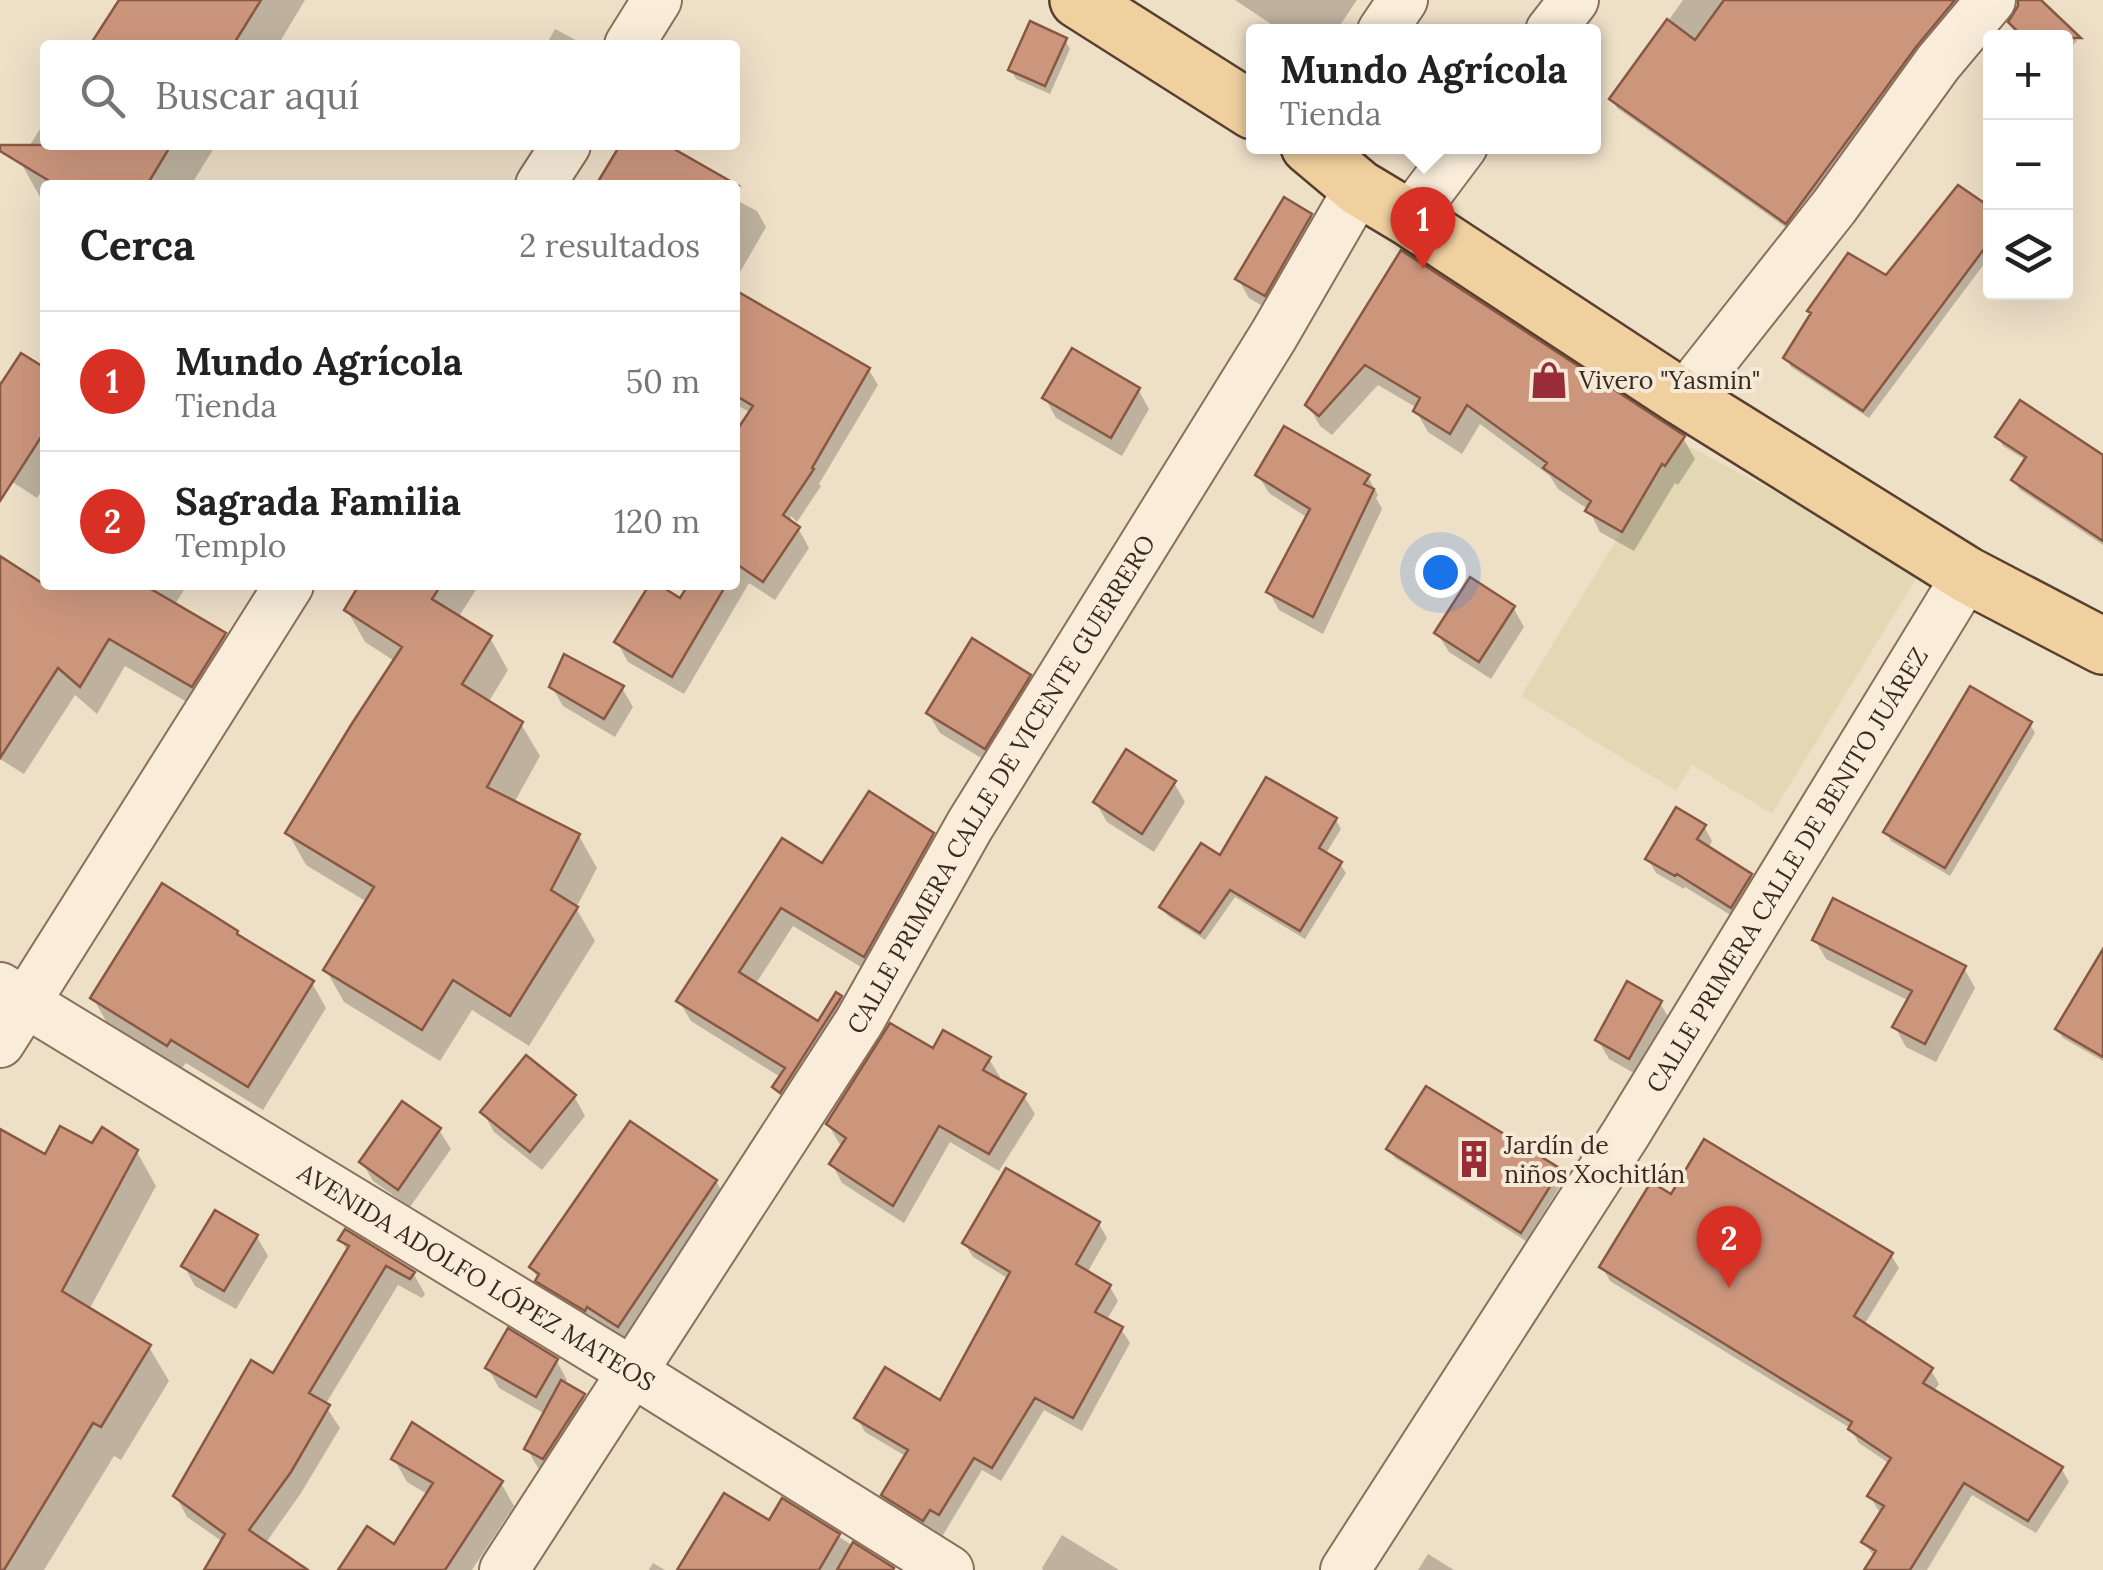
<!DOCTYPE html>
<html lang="es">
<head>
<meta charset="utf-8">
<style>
	:root { --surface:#fff; --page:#f2f2f2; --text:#222; --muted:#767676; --line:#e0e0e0; --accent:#d93025 }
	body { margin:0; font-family:Lora,serif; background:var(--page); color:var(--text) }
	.controls { position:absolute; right:30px; top:30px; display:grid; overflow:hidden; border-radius:10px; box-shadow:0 10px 40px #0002 }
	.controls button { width:90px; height:90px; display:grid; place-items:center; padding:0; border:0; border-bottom:2px solid var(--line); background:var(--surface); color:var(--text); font:50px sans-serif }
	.you { position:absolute; left:1440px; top:572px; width:35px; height:35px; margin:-25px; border:8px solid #fff; border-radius:50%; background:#1a73e8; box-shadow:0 0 0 15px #1a73e833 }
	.badge { display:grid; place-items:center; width:65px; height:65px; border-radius:50%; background:var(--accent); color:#fff; font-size:32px; font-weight:700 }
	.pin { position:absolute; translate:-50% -82px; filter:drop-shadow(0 2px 5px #0008) }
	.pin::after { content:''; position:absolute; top:52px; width:35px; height:30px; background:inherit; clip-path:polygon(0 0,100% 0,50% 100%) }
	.popup { position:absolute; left:1246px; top:24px; width:355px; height:130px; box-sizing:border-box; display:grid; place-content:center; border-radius:10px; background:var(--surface); filter:drop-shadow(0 2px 8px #0005); font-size:32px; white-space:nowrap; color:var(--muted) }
	.popup b { font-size:38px; color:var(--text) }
	.popup::after { content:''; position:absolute; left:50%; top:100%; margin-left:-20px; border:20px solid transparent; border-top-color:var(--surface) }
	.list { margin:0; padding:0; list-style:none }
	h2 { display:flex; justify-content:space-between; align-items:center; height:130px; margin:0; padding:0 40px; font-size:42px }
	h2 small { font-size:32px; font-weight:400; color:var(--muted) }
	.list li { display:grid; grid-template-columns:65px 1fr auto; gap:30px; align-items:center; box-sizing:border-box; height:140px; padding:0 40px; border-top:2px solid var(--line) }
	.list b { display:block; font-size:38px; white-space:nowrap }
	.list p { margin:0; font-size:32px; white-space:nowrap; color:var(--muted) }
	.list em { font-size:32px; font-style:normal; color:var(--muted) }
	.icon { flex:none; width:55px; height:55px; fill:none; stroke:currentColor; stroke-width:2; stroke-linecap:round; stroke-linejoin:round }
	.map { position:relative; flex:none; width:2103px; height:1570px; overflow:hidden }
	.search { position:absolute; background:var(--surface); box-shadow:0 10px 40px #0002; left:40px; top:40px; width:700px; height:110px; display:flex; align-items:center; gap:25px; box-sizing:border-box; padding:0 35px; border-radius:10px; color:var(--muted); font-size:38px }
	.panel { position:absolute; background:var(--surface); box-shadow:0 10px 40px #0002; left:40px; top:180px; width:700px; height:410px; border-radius:10px }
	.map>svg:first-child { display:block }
</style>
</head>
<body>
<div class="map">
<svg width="2103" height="1570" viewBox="0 0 2103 1570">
	<rect width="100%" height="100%" fill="#eedfc7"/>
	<path fill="#e4d8b4" d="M1681,442L1922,569L1772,814L1692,765L1676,791L1521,696L1641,500Z"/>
	<path fill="#0003" d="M122,0H305L278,45H93Z
		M1235,0H1357L1336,31H1277L1271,24Z
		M1683,0H1967L1791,231L1617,108L1612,99Z
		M555,29L585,45H546Z
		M2019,31L2072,32L2077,41L2066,53V38H2023Z
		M1065,40L1070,49L1050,94L1016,79L1011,70Z
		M45,121V145H216L191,185H45V201L41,199L20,161Z
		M735,190L740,202L757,211L766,227L735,281Z
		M1986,200L1990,203V256L1869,418L1791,367L1786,358L1812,315L1810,311L1886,279Z
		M1311,215L1322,235L1276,314L1249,298L1238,279Z
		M1402,254L1683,438L1695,459L1678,485L1675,483L1634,551L1600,532L1589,510L1558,489L1550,476L1480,424L1462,454L1428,432L1416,411L1417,408L1378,385L1332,435L1320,426L1308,405Z
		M735,293L869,370L878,385L819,484L821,486L797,522L791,516V524L798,528L809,548L775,600L749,583L684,694L628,662L617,642L652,585L681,601L691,585H735V438L751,413L735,404Z
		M45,371V485L37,498L0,474V381L4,384Z
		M1138,389L1149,409L1122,456L1056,418L1045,398Z
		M1998,437L2103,458V545L2019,489L2014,480L2027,461L2003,446Z
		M1258,475L1368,477L1378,495L1376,498L1382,509L1323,634L1279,610L1269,592L1308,518L1269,493Z
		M0,558L75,605L87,585H187L174,606L224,635L241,664L209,715L125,666L97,714L75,695L24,774L0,759Z
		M362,585H479L458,618L490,638L508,670L488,703L521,724L540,756L514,803L579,836L597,868L576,908L595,941L529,1046L472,1010L440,1061L344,1002L326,970L367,902L306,865L288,833L396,662L365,642L347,610Z
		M1513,607L1524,627L1491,679L1449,652L1437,633Z
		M1029,676L1040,696L996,767L940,733L928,713Z
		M552,687L622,688L633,707L615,737L563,706Z
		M2030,724L2035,733L1950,876L1891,841L1886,832Z
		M1174,783L1185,802L1154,852L1107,822L1096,803Z
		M1336,820L1341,829L1325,855L1340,864L1346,873L1305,939L1235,897L1205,940L1168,916L1162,907Z
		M1704,826L1712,841L1708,849L1751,875L1759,890L1740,921L1685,887L1684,889L1656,873L1648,859Z
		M932,835L944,855L876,976L793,926L755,985L818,1025L840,998L852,1018L787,1107L775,1087L782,1078L691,1021L679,1001L823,867Z
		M237,933L240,939L312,983L326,1008L263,1110L186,1063L181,1069L107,1023L93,998Z
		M1815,940L1964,968L1975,988L1936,1062L1906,1047L1895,1027L1909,1001L1826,959Z
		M2103,954V1061L2063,1038L2057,1029Z
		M1660,1003L1671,1022L1641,1077L1609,1059L1598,1040Z
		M934,1051L989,1059L1000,1077L997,1081L1024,1096L1035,1114L999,1171L950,1142L904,1223L842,1183L832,1164L844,1146L839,1143L828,1124Z
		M574,1096L585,1116L542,1170L494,1132L483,1112Z
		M439,1130L451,1149L410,1207L373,1181L362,1162Z
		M93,1146L137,1152L156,1186L89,1310L149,1347L169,1381L121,1460L114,1456L44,1570H0V1161L46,1157Z
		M1389,1150L1559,1171L1564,1180L1526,1241L1395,1158Z
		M716,1181L732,1210L635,1354L555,1310L532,1268Z
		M1671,1197L1891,1255L1899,1268L1864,1325L1931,1370L1939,1384L1933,1392L2061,1468L2069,1482L2036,1533L1972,1495L1927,1570H1869L1875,1558L1864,1542L1883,1513L1878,1510L1870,1496L1890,1464L1859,1443L1850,1428L1610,1281L1602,1267Z
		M1099,1224L1107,1238L1087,1273L1110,1287L1118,1301L1106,1321L1121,1329L1130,1343L1082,1431L1044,1410L1001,1481L982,1470L940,1540L892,1509L884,1495L907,1457L865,1432L857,1418L941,1403L1009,1279L973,1257L964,1243Z
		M257,1237L268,1256L236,1309L195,1286L184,1266Z
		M341,1240L413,1273L425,1294L422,1298L398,1285L325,1405L340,1428L301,1493L265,1544L303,1570H206L223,1542L187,1517L176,1496L274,1376L348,1252Z
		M556,1360L567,1380L564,1385L583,1396L595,1415L555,1477L538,1468L527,1449L545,1414L499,1388L488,1368Z
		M394,1459L501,1483L514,1506L472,1570H341L395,1547L429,1495L407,1482Z
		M783,1502L892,1570H680L770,1523Z
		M1062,1535L1119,1570H1043L1042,1568Z
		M1428,1554L1454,1570H1418Z
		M653,1563L665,1570H649Z"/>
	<path fill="#cc967d" stroke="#885842" stroke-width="2.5" d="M119,0H261L233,45H90Z
		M1724,0H1955L1916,47L1786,224L1609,99L1667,19L1695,40Z
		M2018,0H2041L2081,38H2024L2008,22L2018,6Z
		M1030,21L1067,38L1045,86L1008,70Z
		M0,145H171L147,185H56L0,151Z
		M620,145H667L737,185H596Z
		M1958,185L1990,207V241L1863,411L1783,358L1811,313L1807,311L1848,253L1886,275Z
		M1284,197L1312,214L1265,296L1235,279Z
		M1401,250L1685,436L1665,466L1662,464L1622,532L1585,511L1591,501L1543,468L1547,463L1467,405L1450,434L1413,411L1420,398L1365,365L1319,416L1305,405Z
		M735,290L870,368L812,468L814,469L783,515L800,527L763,582L738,565L735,570V433L753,406L735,395Z
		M1072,348L1140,388L1111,438L1042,398Z
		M21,353L45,368V431L0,501V385Z
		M2020,400L2103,455V541L2011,480L2026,457L1995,437Z
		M1284,426L1370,475L1364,484L1374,489L1313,617L1266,592L1310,509L1255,475Z
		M0,556L45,585H144L226,633L192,687L109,639L80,687L58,668L0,758Z
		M1470,577L1515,606L1479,662L1434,633Z
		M359,585H441L432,599L492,636L462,684L523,722L487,787L580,834L551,890L578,907L510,1016L453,980L422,1030L323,970L374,887L285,833L351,725L402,647L344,610Z
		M649,585H659L680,598L688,585H726L672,677L614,642Z
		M972,638L1031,675L985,749L926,713Z
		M564,654L624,686L604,719L549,687Z
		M1970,686L2032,722L1945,868L1883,832Z
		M1126,749L1176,781L1142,834L1093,802Z
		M1266,777L1337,818L1319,848L1342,862L1300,931L1230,890L1200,933L1159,907L1201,843L1220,855Z
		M869,791L934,833L864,957L781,908L739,972L818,1021L836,992L842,996L780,1093L772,1087L785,1068L676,1001L782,838L822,863Z
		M1676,807L1706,825L1697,839L1752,874L1731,908L1677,874L1675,876L1645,859Z
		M162,883L238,931L237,934L314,981L248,1087L171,1040L167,1046L90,998Z
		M1833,898L1966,966L1925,1044L1892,1027L1912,991L1812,940Z
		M2103,949V1057L2055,1029Z
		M1627,981L1662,1001L1629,1059L1595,1040Z
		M890,1023L933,1048L943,1030L991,1057L983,1070L1026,1094L989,1154L939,1126L893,1206L829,1164L846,1138L826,1124Z
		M526,1055L576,1095L530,1152L480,1112Z
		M1426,1086L1561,1169L1521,1233L1386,1149Z
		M402,1101L441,1128L398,1190L359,1162Z
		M630,1121L717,1180L618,1327L587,1307L585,1311L535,1281L539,1274L529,1267Z
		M60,1126L92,1143L102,1127L138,1150L62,1291L151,1345L101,1427L93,1423L4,1570H0V1129L45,1154Z
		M1704,1139L1893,1253L1854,1316L1933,1368L1923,1383L2063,1467L2028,1521L1964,1483L1910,1570H1864L1876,1551L1861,1542L1884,1506L1867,1496L1891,1458L1848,1429L1852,1422L1599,1267L1651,1182L1671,1194Z
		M1006,1168L1100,1222L1076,1264L1111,1285L1095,1312L1123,1327L1073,1418L1035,1398L992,1468L974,1458L939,1515L930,1510L923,1521L881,1495L908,1450L854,1418L885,1367L940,1400L1010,1272L962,1243Z
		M215,1210L258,1235L224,1291L181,1266Z
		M345,1229L415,1272L410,1279L386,1266L309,1393L330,1405L291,1472L249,1530L308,1570H204L225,1534L173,1496L251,1360L273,1373L349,1246L338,1240Z
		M508,1328L558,1359L536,1397L485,1368Z
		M561,1380L585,1394L543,1459L524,1449Z
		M412,1422L503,1481L445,1570H338L367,1526L394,1544L433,1483L391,1459Z
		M724,1493L769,1520L782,1498L840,1534L819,1570H677Z
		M853,1542L894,1568L893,1570H837Z"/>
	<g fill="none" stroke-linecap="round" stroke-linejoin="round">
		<g stroke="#89705c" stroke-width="52">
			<g id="minor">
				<path d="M1382,31L1403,0"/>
				<path d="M1550,31L1574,0"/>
				<path d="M629,45L657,0"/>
				<path d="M540,185L566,145"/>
				<path d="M1409,218L1463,146"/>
				<path d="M1683,398L1834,207L1938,63L1991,0"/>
				<path id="s1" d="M0,987L631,1371L949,1570"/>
				<path d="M0,1043L289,585"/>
				<path id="s2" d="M504,1570L859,1022L970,825L1274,335L1359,188"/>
				<path id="s3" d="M1345,1570L1625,1135L1967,575"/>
			</g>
		</g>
		<g stroke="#583f30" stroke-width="60">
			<path id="major" d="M1078,0L1253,111
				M1309,146L1359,188L1409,218L1683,398L1967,575L2103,646"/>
		</g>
		<use href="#minor" stroke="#f9edda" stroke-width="48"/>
		<use href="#major" stroke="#f0d09f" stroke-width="55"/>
	</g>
	<defs>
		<g id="shop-bare" transform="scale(3)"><path d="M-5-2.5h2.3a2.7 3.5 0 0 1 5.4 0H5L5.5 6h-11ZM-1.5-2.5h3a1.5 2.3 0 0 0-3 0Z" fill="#982d37" stroke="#f5ead6" stroke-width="2.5" paint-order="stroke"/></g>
		<g id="building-bare" transform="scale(3)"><path d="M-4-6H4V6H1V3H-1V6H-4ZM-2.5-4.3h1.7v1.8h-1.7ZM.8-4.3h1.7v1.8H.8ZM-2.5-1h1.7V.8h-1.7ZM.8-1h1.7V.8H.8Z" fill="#982d37" stroke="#f5ead6" stroke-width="2.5" paint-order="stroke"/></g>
	</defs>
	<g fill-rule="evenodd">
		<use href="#shop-bare" x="1549" y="380"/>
		<use href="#building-bare" x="1474" y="1159"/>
	</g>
	<g text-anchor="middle" stroke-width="8" stroke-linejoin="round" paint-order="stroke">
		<g font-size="25" fill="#3a2a20" stroke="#f5ead6" text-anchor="start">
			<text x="1579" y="389">Vivero "Yasmin"</text>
			<text x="1504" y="1154">Jardín de<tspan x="1504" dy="29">niños Xochitlán</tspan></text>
		</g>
		<g font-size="25" fill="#3a2a20" stroke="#f5ead6">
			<text dy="9" stroke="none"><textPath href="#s2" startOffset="930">CALLE PRIMERA CALLE DE VICENTE GUERRERO</textPath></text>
			<text dy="9" stroke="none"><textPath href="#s3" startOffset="828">CALLE PRIMERA CALLE DE BENITO JUÁREZ</textPath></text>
			<text dy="9" stroke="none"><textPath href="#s1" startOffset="558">AVENIDA ADOLFO LÓPEZ MATEOS</textPath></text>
		</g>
	</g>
</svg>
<div class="controls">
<button>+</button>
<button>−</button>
<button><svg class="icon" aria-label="layers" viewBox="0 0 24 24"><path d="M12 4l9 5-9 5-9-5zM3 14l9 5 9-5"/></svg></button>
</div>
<div class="you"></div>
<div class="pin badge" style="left:1423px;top:269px">1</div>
<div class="popup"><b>Mundo Agrícola</b>Tienda</div>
<div class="pin badge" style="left:1729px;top:1288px">2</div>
<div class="search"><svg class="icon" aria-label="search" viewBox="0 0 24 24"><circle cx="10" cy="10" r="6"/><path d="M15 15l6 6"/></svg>Buscar aquí</div>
<section class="panel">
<h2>Cerca<small>2 resultados</small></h2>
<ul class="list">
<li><span class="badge">1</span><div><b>Mundo Agrícola</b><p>Tienda</p></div><em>50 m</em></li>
<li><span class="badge">2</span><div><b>Sagrada Familia</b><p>Templo</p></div><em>120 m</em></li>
</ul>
</section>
</div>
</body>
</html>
